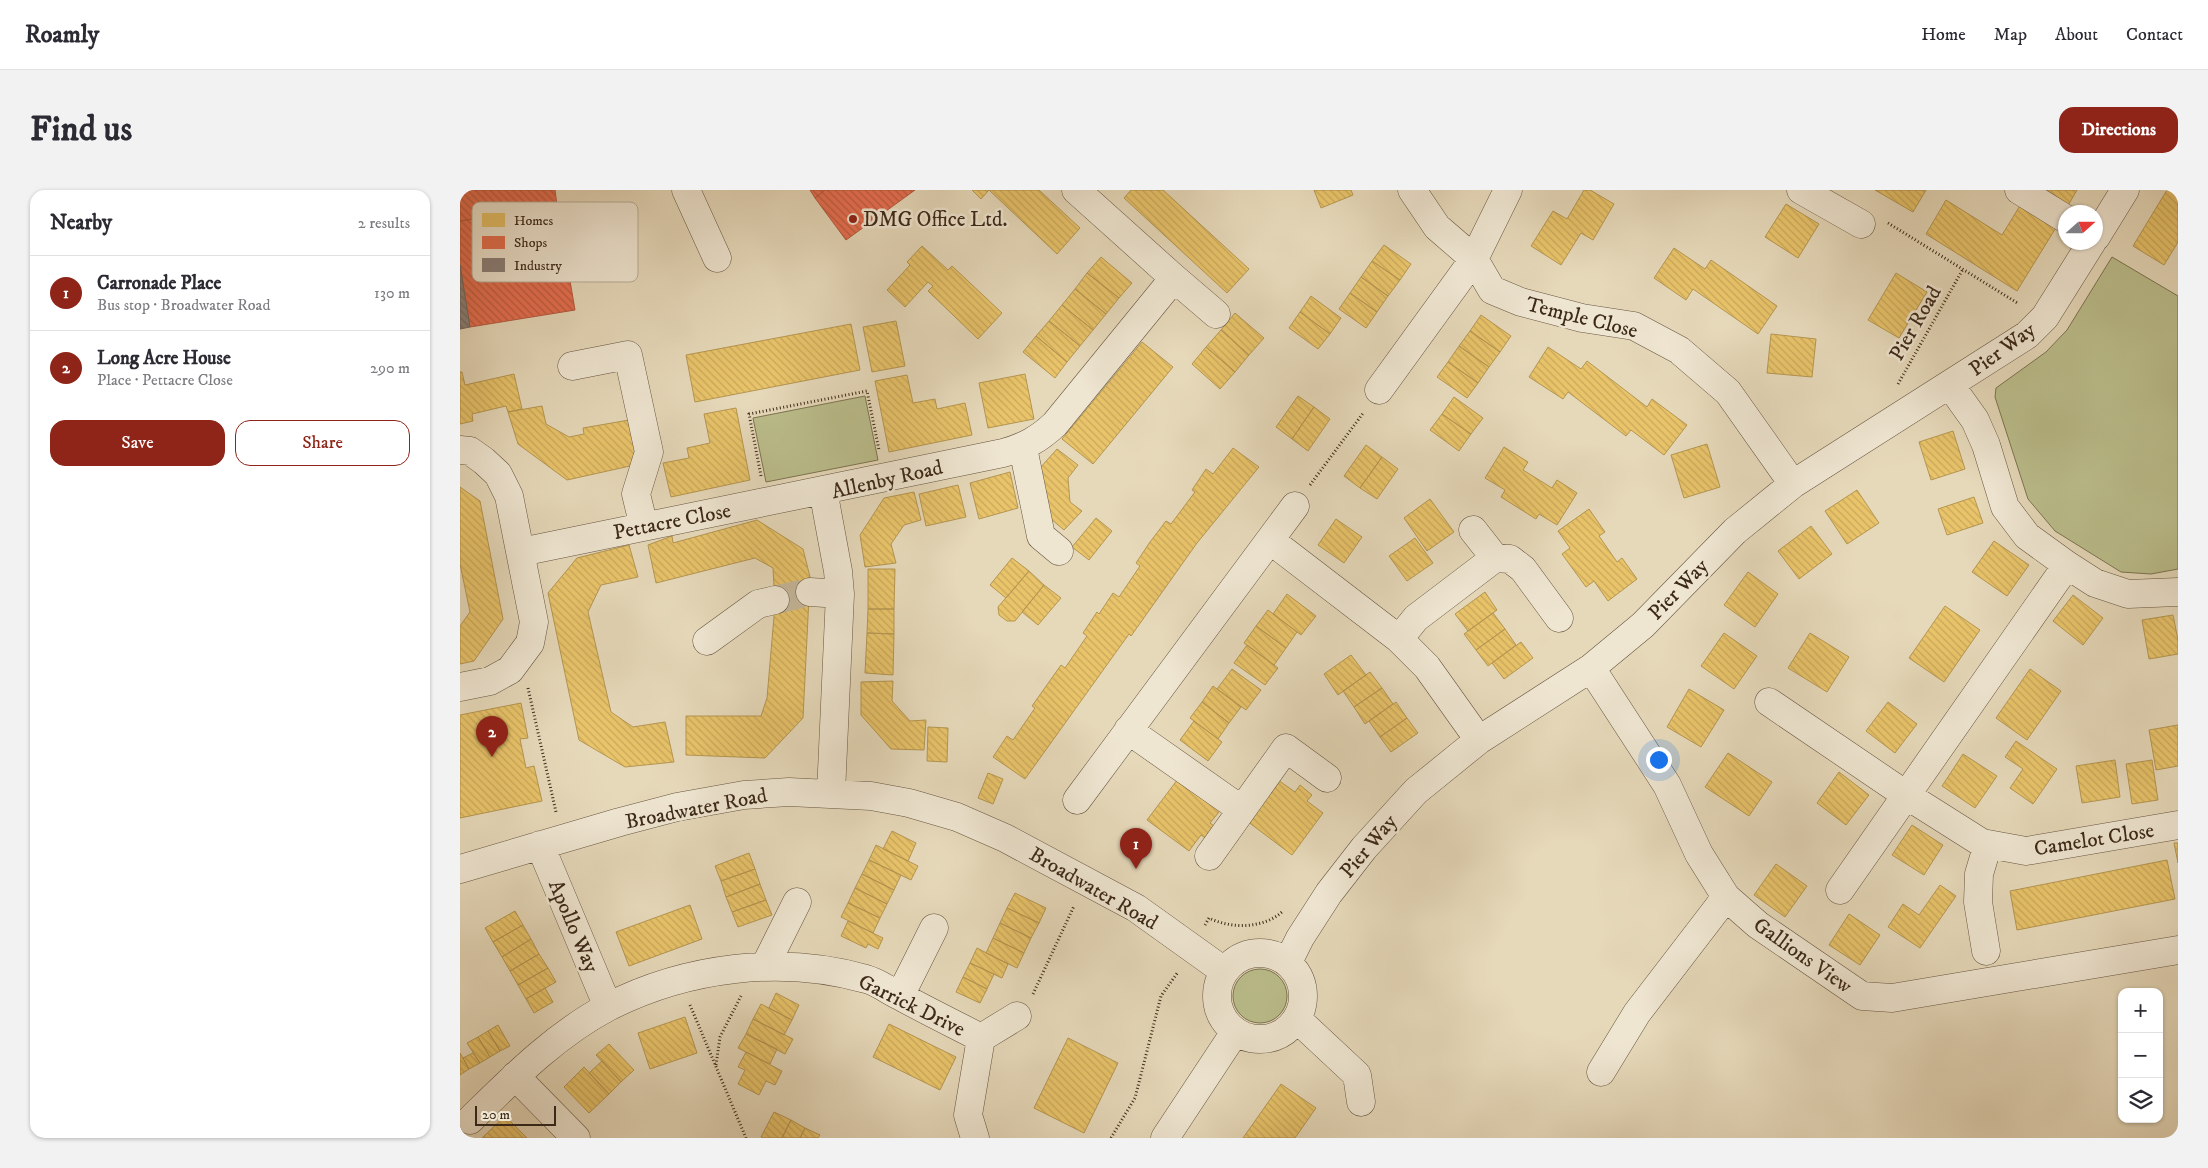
<!DOCTYPE html>
<html lang="en">
<head>
<meta charset="utf-8">
<style>
	:root { --surface:#fff; --page:#f2f2f3; --text:#2b2b33; --muted:#7c7c81; --line:#e1e1e2; --accent:#8f2418 }
	body { margin:0; font-family:"IM FELL DW Pica",serif; background:var(--page); color:var(--text) }
	.controls { position:absolute; right:15px; bottom:15px; display:grid; overflow:hidden; border-radius:10px; box-shadow:0 1px 4px #0004 }
	.controls button { width:45px; height:45px; display:grid; place-items:center; padding:0; border:0; border-bottom:1px solid var(--line); background:var(--surface); color:var(--text); font:25px sans-serif }
	.compass { position:absolute; left:1598px; top:15px; width:45px; height:45px; border-radius:50%; background:var(--surface); box-shadow:0 1px 4px #0004; rotate:69deg }
	.scale { position:absolute; left:15px; bottom:12px; width:81px; box-sizing:border-box; padding-left:5px; border:2px solid #3c2918; border-top:0; font-size:14px; line-height:18px; white-space:nowrap; color:#3c2918; -webkit-text-stroke:4px #efe6d2; paint-order:stroke }
	.you { position:absolute; left:1198px; top:569px; width:18px; height:18px; margin:-12px; border:4px solid #fff; border-radius:50%; background:#1a73e8; box-shadow:0 0 0 8px #1a73e833 }
	.badge { display:grid; place-items:center; width:32px; height:32px; border-radius:50%; background:var(--accent); color:#fff; font-size:16px; font-weight:700 }
	.pin { position:absolute; translate:-50% -41px; filter:drop-shadow(0 1px 2px #0008) }
	.pin::after { content:''; position:absolute; top:26px; width:18px; height:15px; background:inherit; clip-path:polygon(0 0,100% 0,50% 100%) }
	.list { margin:0; padding:0; list-style:none }
	h2 { display:flex; justify-content:space-between; align-items:center; height:65px; margin:0; padding:0 20px; font-size:21px }
	h2 small { font-size:16px; font-weight:400; color:var(--muted) }
	.list li { display:grid; grid-template-columns:32px 1fr auto; gap:15px; align-items:center; box-sizing:border-box; height:75px; padding:0 20px; border-top:1px solid var(--line) }
	.list b { display:block; font-size:19px; white-space:nowrap }
	.list p { margin:0; font-size:16px; white-space:nowrap; color:var(--muted) }
	.list em { font-size:16px; font-style:normal; color:var(--muted) }
	.actions { display:flex; gap:10px; padding:15px 20px }
	.actions a { flex:1; padding:11px 0; border:1px solid var(--accent); border-radius:15px; text-align:center; font-size:18px; color:var(--accent) }
	.actions .main { background:var(--accent); color:#fff }
	.icon { flex:none; width:28px; height:28px; fill:none; stroke:currentColor; stroke-width:2; stroke-linecap:round; stroke-linejoin:round }
	.map { position:relative; flex:none; width:1718px; height:948px; overflow:hidden; border-radius:15px }
	header { display:flex; align-items:center; gap:30px; box-sizing:border-box; height:70px; padding:0 25px; background:var(--surface); border-bottom:1px solid var(--line) }
	header strong { font-size:24px }
	nav { display:flex; gap:28px; margin-inline-start:auto; font-size:18px }
	.intro { display:flex; align-items:center; justify-content:space-between; box-sizing:border-box; height:120px; padding:0 30px }
	h1 { margin:0; font-size:35px }
	.button { padding:12px 22px; border-radius:15px; background:var(--accent); color:#fff; font-size:18px; font-weight:700 }
	main { display:flex; gap:30px; padding:0 30px }
	aside { flex:1; background:var(--surface); border-radius:15px; box-shadow:0 1px 4px #0004 }
	.map>svg:first-child { display:block }
</style>
</head>
<body>
<header>
<strong>Roamly</strong>
<nav><a>Home</a><a>Map</a><a>About</a><a>Contact</a></nav>
</header>
<div class="intro"><h1>Find us</h1><a class="button">Directions</a></div>
<main>
<aside>
<h2>Nearby<small>2 results</small></h2>
<ul class="list">
<li><span class="badge">1</span><div><b>Carronade Place</b><p>Bus stop · Broadwater Road</p></div><em>130 m</em></li>
<li><span class="badge">2</span><div><b>Long Acre House</b><p>Place · Pettacre Close</p></div><em>290 m</em></li>
</ul>
<div class="actions"><a class="main">Save</a><a>Share</a></div>
</aside>
<div class="map">
<svg width="1718" height="948" viewBox="0 0 1718 948">
	<defs>
		<pattern id="homes-back-hatch" width="6" height="6" patternUnits="userSpaceOnUse" patternTransform="scale(1.25)"><rect width="6" height="6" fill="#e9c46a"/><path d="M-1 5l2 2M0 0l6 6M5-1l2 2" fill="none" stroke="#c9a85b"/></pattern>
		<pattern id="shops-back-hatch" width="6" height="6" patternUnits="userSpaceOnUse" patternTransform="scale(1.25)"><rect width="6" height="6" fill="#e76f51"/><path d="M-1 5l2 2M0 0l6 6M5-1l2 2" fill="none" stroke="#bc5b42"/></pattern>
		<pattern id="industry-back-hatch" width="6" height="6" patternUnits="userSpaceOnUse" patternTransform="scale(1.25)"><rect width="6" height="6" fill="#8a817c"/><path d="M-1 5l2 2M0 0l6 6M5-1l2 2" fill="none" stroke="#726a65"/></pattern>
	</defs>
	<rect width="100%" height="100%" fill="#e6d9ba"/>
	<filter id="stains"><feTurbulence type="fractalNoise" baseFrequency=".004" numOctaves="4"/><feColorMatrix values="0 0 0 0 .2 0 0 0 0 .09 0 0 0 0 .02 0 0 0 .5 -.17"/></filter>
	<radialGradient id="worn" r=".72"><stop offset=".6" stop-color="#630" stop-opacity="0"/><stop offset="1" stop-color="#630" stop-opacity=".3"/></radialGradient>
	<path fill="#bbbe8c" stroke="#7c7452" d="M1652,67L1718,106V379L1691,384L1661,382L1595,341L1568,309L1535,207L1536,198L1586,162L1607,140Z
		M405,206L418,270L306,292L293,228Z
		M773 806a27 27 0 1 1 54 0a27 27 0 1 1-54 0Z"/>
	<path fill="url(#homes-back-hatch)" stroke="#b59651" d="M512,0H579L620,38L597,64L529,0L521,9Z
		M671,0H703L789,79L767,103L664,8Z
		M854,0H891L893,5L861,18Z
		M1124,0H1130L1154,14L1133,50L1121,43L1101,75L1071,56L1093,21L1107,29Z
		M1415,0H1466L1453,22Z
		M1576,0H1617L1606,19Z
		M1707,0H1718V52L1704,75L1673,56Z
		M1486,10L1542,45L1561,14L1597,36L1557,101L1466,44Z
		M1326,14L1359,34L1338,68L1305,47Z
		M924,55L951,74L940,90L912,71Z
		M462,56L488,80L492,76L542,123L518,149L468,101L473,96L468,92L445,117L427,100L450,75L447,72Z
		M1214,58L1245,79L1251,70L1317,116L1298,144L1233,99L1226,110L1194,88Z
		M641,67L672,93L659,108L627,83Z
		M912,71L940,90L928,106L901,87Z
		M627,83L659,108L646,124L615,99Z
		M1436,83L1467,102L1439,148L1408,130Z
		M901,87L928,106L917,122L890,103Z
		M615,99L646,124L633,140L602,115Z
		M890,103L917,122L906,138L879,119Z
		M851,106L881,128L870,144L840,122Z
		M602,115L633,140L620,156L589,131Z
		M840,122L870,144L858,159L829,138Z
		M775,123L804,148L789,165L761,140Z
		M1021,125L1051,146L1040,162L1010,141Z
		M436,131L445,176L412,182L403,137Z
		M589,131L620,156L607,172L576,146Z
		M391,134L400,180L235,212L226,165Z
		M761,140L789,165L775,182L746,157Z
		M1010,141L1040,162L1029,177L999,156Z
		M1311,144L1356,149L1352,187L1307,183Z
		M576,146L607,172L595,188L563,162Z
		M682,152L713,177L633,274L602,249Z
		M999,156L1029,177L1018,193L988,172Z
		M746,157L775,182L760,199L732,174Z
		M1088,157L1121,179L1127,171L1187,217L1192,209L1227,235L1204,265L1171,240L1166,246L1108,202L1103,209L1069,187Z
		M988,172L1018,193L1007,208L977,187Z
		M0,182H2L5,195L54,184L62,219L48,222L46,216L12,224L13,231L0,234Z
		M565,184L574,229L528,238L519,193Z
		M447,185L453,213L475,209L477,219L505,213L512,245L429,262L415,191Z
		M838,206L854,217L832,249L816,237Z
		M994,207L1023,228L1011,244L982,224Z
		M82,216L86,234L109,247L124,244L123,238L169,230L179,274L107,290L58,254L48,222Z
		M854,217L870,229L848,261L832,249Z
		M276,218L290,290L211,307L203,273L229,268L227,258L250,253L244,224Z
		M982,224L1011,244L999,261L970,240Z
		M1493,241L1505,279L1471,290L1459,252Z
		M1247,254L1260,297L1224,308L1211,265Z
		M906,255L922,267L900,298L884,286Z
		M1044,257L1068,272L1063,280L1092,298L1097,290L1117,303L1097,335L1079,324L1076,329L1041,307L1045,300L1025,288Z
		M773,258L799,277L737,353L671,446L669,444L565,589L533,567L547,546L553,550L575,518L572,516L601,475L605,478L627,446L623,443L637,422L639,424L653,403L659,407L680,376L676,373L690,352L706,331L711,334L735,302L732,300L746,279L753,284Z
		M597,259L618,275L608,288L610,312L622,321L604,340L584,323L579,279Z
		M922,267L938,279L917,309L900,298Z
		M550,282L558,318L519,329L510,293Z
		M498,295L506,327L466,336L459,304Z
		M0,297L20,311L43,429L14,471L0,474V436L10,422L0,374Z
		M1397,300L1419,333L1387,354L1365,321Z
		M454,302L461,330L444,335L431,354L436,373L405,377L400,345L424,308Z
		M1514,307L1523,333L1487,345L1478,319Z
		M970,309L994,342L967,361L944,328Z
		M1129,319L1145,342L1139,346L1157,372L1162,368L1177,389L1148,411L1134,391L1126,397L1102,364L1110,358L1098,341Z
		M636,328L652,341L629,370L612,357Z
		M876,329L902,347L884,373L858,355Z
		M297,330L343,359L350,387L343,528L305,568L226,565V526H301L307,508L315,415L313,378L295,368L196,393L188,355L212,346L213,353Z
		M1351,336L1372,364L1339,389L1318,361Z
		M955,348L973,373L947,391L929,366Z
		M1534,351L1569,375L1547,406L1512,382Z
		M169,355L178,387L141,395L128,422L151,522L173,537L205,532L214,572L165,577L119,550L88,403L117,368Z
		M552,368L569,381L546,408L530,395Z
		M408,379H435L434,419H408Z
		M569,381L584,395L555,431H547L539,425L538,417Z
		M1288,382L1318,404L1295,437L1264,415Z
		M584,395L601,408L578,435L562,422Z
		M1025,402L1037,420L1008,441L995,424Z
		M827,404L856,426L841,445L813,424Z
		M1613,405L1643,428L1623,455L1593,431Z
		M1485,416L1520,440L1484,492L1449,468Z
		M408,419H434V444L407,443Z
		M808,420L837,442L826,458L796,436Z
		M1033,423L1045,439L1016,460L1004,444Z
		M1713,425L1718,450V464L1689,469L1682,430Z
		M796,436L826,458L814,475L784,453Z
		M1045,439L1056,455L1028,476L1016,460Z
		M407,443L434,444L433,485L405,483Z
		M1264,443L1297,466L1274,499L1241,476Z
		M1350,443L1389,467L1367,502L1328,478Z
		M1061,452L1073,468L1044,489L1032,473Z
		M787,455L818,478L805,495L774,473Z
		M891,465L906,485L878,505L864,484Z
		M772,479L801,500L786,520L757,499Z
		M1570,479L1601,501L1567,550L1536,528Z
		M910,482L922,498L894,517L883,501Z
		M433,491L432,511L450,531L466,530L464,560L431,559L401,525V492Z
		M753,496L781,517L769,533L742,512Z
		M922,498L933,514L905,534L894,517Z
		M1229,499L1264,520L1241,557L1207,537Z
		M742,512L769,533L758,549L730,528Z
		M936,512L947,528L920,547L909,531Z
		M1428,512L1457,534L1435,563L1406,541Z
		M61,513L68,548L60,549L66,578L74,576L82,611L0,628V525Z
		M947,528L958,543L931,562L920,547Z
		M734,531L762,552L748,571L720,550Z
		M1718,535V576L1696,580L1689,540Z
		M468,537L488,538L487,572L467,571Z
		M1556,551L1597,579L1573,614L1550,598L1563,579L1545,567Z
		M1268,563L1312,592L1289,626L1245,597Z
		M1503,564L1537,586L1515,618L1482,596Z
		M1655,570L1660,607L1622,613L1616,576Z
		M1692,570L1698,610L1672,614L1666,574Z
		M1379,582L1409,605L1386,635L1357,613Z
		M528,583L543,589L533,614L518,608Z
		M721,585L763,617L750,633L757,638L748,650L741,645L729,661L687,630Z
		M818,590L835,602L840,595L852,605L847,611L863,623L832,665L787,631Z
		M1452,635L1483,655L1464,685L1432,665Z
		M432,641L456,653L448,671L423,659Z
		M1714,653H1718V673Z
		M416,655L458,676L451,690L409,670Z
		M289,663L295,679L261,691L255,676Z
		M409,670L441,685L434,700L402,684Z
		M1707,670L1715,709L1557,740L1550,701Z
		M1316,674L1347,696L1325,727L1294,705Z
		M295,679L300,694L266,707L261,691Z
		M402,684L434,700L427,714L395,698Z
		M300,694L306,710L272,722L266,707Z
		M1480,695L1496,706L1460,758L1428,737L1443,714L1459,725Z
		M395,698L427,714L420,728L388,713Z
		M555,703L586,718L579,733L547,718Z
		M306,710L312,725L278,737L272,722Z
		M388,713L420,728L413,743L381,727Z
		M230,715L242,749L169,776L156,742Z
		M547,718L579,733L571,748L540,733Z
		M55,721L63,735L33,752L25,738Z
		M1389,724L1420,745L1400,775L1369,755Z
		M388,731L423,748L418,759L408,754L406,758L381,746Z
		M540,733L571,748L564,763L533,748Z
		M63,735L71,749L42,767L33,752Z
		M533,748L564,763L557,778L526,763Z
		M71,749L79,764L50,781L42,767Z
		M517,758L548,774L542,788L510,773Z
		M79,764L88,778L58,795L50,781Z
		M510,773L534,784L527,799L503,787Z
		M88,778L96,792L66,809L58,795Z
		M503,787L527,799L520,813L496,802Z
		M85,798L93,812L74,823L66,809Z
		M316,803L339,815L332,830L309,818Z
		M301,814L332,830L324,845L293,829Z
		M225,827L237,863L190,879L178,843Z
		M293,829L333,849L325,864L286,844Z
		M429,834L496,867L480,900L413,867Z
		M38,835L50,856L40,861L28,841Z
		M28,841L40,861L30,867L18,847Z
		M286,844L317,859L310,874L278,858Z
		M18,847L30,867L20,873L7,853Z
		M608,848L658,873L624,943L574,918Z
		M149,854L174,880L161,892L136,865Z
		M286,862L322,881L315,895L306,891L299,905L278,894L285,880L278,877Z
		M0,863L9,879L0,885Z
		M13,863L20,873L9,879L3,868Z
		M142,871L161,892L149,904L129,883Z
		M124,877L149,904L129,923L104,897Z
		M821,894L856,918L835,948H783Z
		M314,922L331,930L322,948H303L301,947Z
		M45,926L67,948H22Z
		M331,930L345,938L340,948H322Z
		M345,938L360,945L358,948H340Z"/>
	<path fill="url(#shops-back-hatch)" stroke="#b45a40" d="M0,0H95L97,15L0,31Z
		M350,0H365L355,8Z
		M365,0H455L386,50L355,8Z
		M97,15L115,120L10,137L0,75V31Z"/>
	<path fill="url(#industry-back-hatch)" stroke="#73675e" d="M0,75L10,137L0,139Z"/>
	<g fill="none" stroke-linecap="round" stroke-linejoin="round">
		<path stroke="#c4b69a" stroke-width="28" stroke-dasharray="28 14" stroke-linecap="butt" d="M315,410L350,402"/>
		<g stroke="#665540" stroke-width="29">
			<path id="minor" d="M226,0L257,68
				M952,0L977,37L1014,69L1032,100L1061,112L1122,128L1174,136L1219,160L1268,202L1333,294
				M1341,0L1401,34
				M1559,0L1606,29
				M1636,47L1665,0
				M714,88L756,124
				M112,176L168,165L189,262L176,304L184,337
				M1490,195L1515,230L1526,255L1545,317L1567,346L1607,375L1635,393L1668,404L1718,402
				M919,200L1014,69L1048,0
				M563,258L581,346L599,361
				M0,260L10,261L24,271L38,284L49,306L74,432L70,453L50,480L30,491L0,497
				M1013,340L1035,368
				M810,350L939,449L967,477L1019,550
				M61,362L363,300
				M350,402L380,404
				M939,449L956,428L1035,368L1050,369L1063,379L1099,428
				M247,451L298,414L315,410
				M1131,478L1207,595L1239,664L1266,707L1298,735L1402,806L1432,808L1718,760
				M1309,512L1446,605L1522,653L1566,661L1718,635
				M668,540L782,620
				M371,603L380,404L378,381L363,300L543,263C565,257 579,249 595,234L714,88L616,0
				M617,610L835,316
				M80,655L148,817
				M749,666L826,558L867,588
				M0,679L160,632L217,617L284,605L329,602L411,606L449,613L497,627L545,648L676,718L764,781
				M1380,700L1607,375
				M1526,761L1518,712L1519,684L1528,654
				M757 806a43 43 0 1 1 86 0a43 43 0 1 1-86 0Z
				M828,772L840,748L869,703L904,658L956,601L1019,550L1131,478L1183,435L1275,341L1333,294L1567,145L1585,127L1632,52
				M305,776L337,712
				M440,806L474,738
				M837,829L897,885L901,912
				M1141,882L1177,823L1266,707
				M55,886L116,948
				M10,930C52,889 95,845 148,817C226,777 322,765 406,789C418,792 429,801 440,806C467,821 494,834 521,848
				M515,948L508,925L521,848L557,826
				M705,948L775,842"/>
		</g>
		<path stroke="#3c2918" stroke-width="3" stroke-dasharray="1 2.5" stroke-linecap="butt" d="M1428,33L1559,114
			M1438,194L1503,79
			M301,286L289,224L407,201L419,260
			M850,295L904,222
			M68,498L96,622
			M745,735L749,728C771,739 804,739 823,721
			M573,804L614,716
			M230,815L286,948
			M256,875L260,847L281,806
			M651,948L675,908L701,806L718,782"/>
		<use href="#minor" stroke="#efe6d2" stroke-width="28"/>
	</g>
	<circle fill="#8f2418" stroke="#efe6d2" stroke-width="2" cx="393" cy="29" r="5"/>
	<g text-anchor="middle" stroke-width="5" stroke-linejoin="round" paint-order="stroke">
		<g font-size="21" fill="#3c2918" stroke="#efe6d2" text-anchor="start">
			<text x="403" y="36">DMG Office Ltd.</text>
		</g>
		<g font-size="21" fill="#3c2918" stroke="#efe6d2">
			<text transform="translate(1122 127) rotate(14)" y="7">Temple Close</text>
			<text transform="translate(1455 133) rotate(-60)" y="7">Pier Road</text>
			<text transform="translate(1542 159) rotate(-36)" y="7">Pier Way</text>
			<text transform="translate(427 289) rotate(-13)" y="7">Allenby Road</text>
			<text transform="translate(212 331) rotate(-11)" y="7">Pettacre Close</text>
			<text transform="translate(1218 399) rotate(-46)" y="7">Pier Way</text>
			<text transform="translate(236 618) rotate(-11)" y="7">Broadwater Road</text>
			<text transform="translate(1634 649) rotate(-9)" y="7">Camelot Close</text>
			<text transform="translate(908 656) rotate(-50)" y="7">Pier Way</text>
			<text transform="translate(634 698) rotate(30)" y="7">Broadwater Road</text>
			<text transform="translate(114 736) rotate(67)" y="7">Apollo Way</text>
			<text transform="translate(1343 765) rotate(35)" y="7">Gallions View</text>
			<text transform="translate(452 815) rotate(26)" y="7">Garrick Drive</text>
		</g>
	</g>
	<rect x="12" y="12" width="166" height="80" rx="8" fill="#efe6d2" stroke="#b9ad9a" stroke-width="1"/>
	<rect x="22" y="23" width="23" height="14" fill="#e9c46a"/>
	<rect x="22" y="46" width="23" height="13" fill="#e76f51"/>
	<rect x="22" y="68" width="23" height="14" fill="#8a817c"/>
	<g font-size="14" fill="#3c2918">
		<text x="54" y="35">Homes</text>
		<text x="54" y="57">Shops</text>
		<text x="54" y="80">Industry</text>
	</g>
	<rect width="100%" height="100%" filter="url(#stains)"/>
	<rect width="100%" height="100%" fill="url(#worn)"/>
</svg>
<div class="controls">
<button>+</button>
<button>−</button>
<button><svg class="icon" aria-label="layers" viewBox="0 0 24 24"><path d="M12 4l9 5-9 5-9-5zM3 14l9 5 9-5"/></svg></button>
</div>
<svg class="compass" viewBox="-18 -18 36 36"><path d="M0-13l5 13h-10z" fill="#e53935"/><path d="M0 13l5-13h-10z" fill="#7c7c81"/></svg>
<div class="scale">20 m</div>
<div class="you"></div>
<div class="pin badge" style="left:676px;top:679px">1</div>
<div class="pin badge" style="left:32px;top:567px">2</div>
</div>
</main>
</body>
</html>
